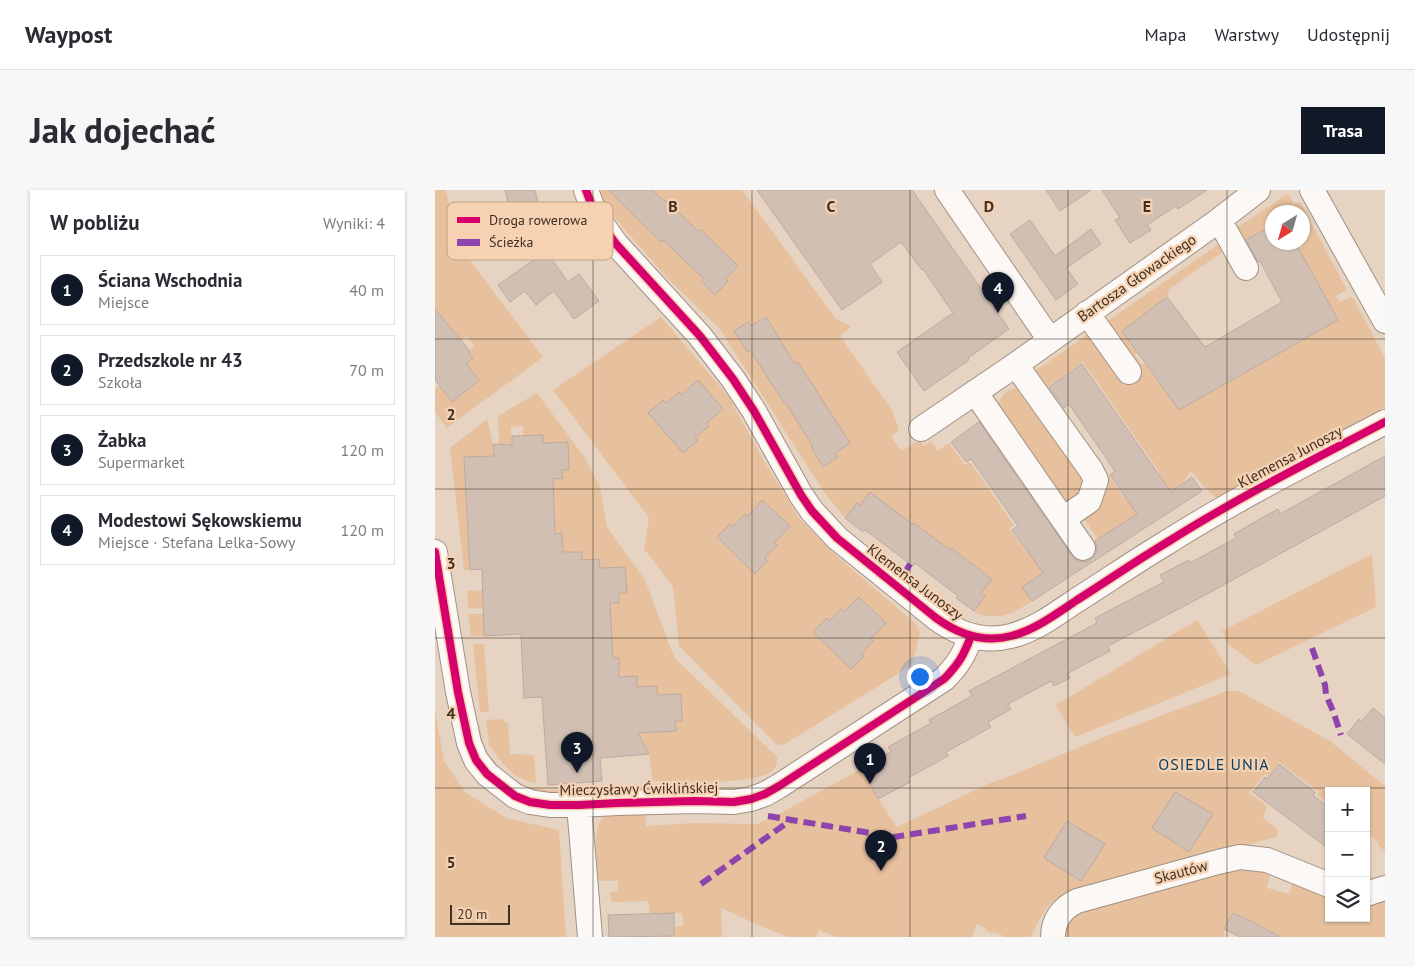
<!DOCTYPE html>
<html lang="pl">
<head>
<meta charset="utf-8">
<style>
	:root { --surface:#fff; --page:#f7f7f7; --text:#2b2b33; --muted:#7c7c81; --line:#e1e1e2; --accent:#111827 }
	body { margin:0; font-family:"PT Sans",sans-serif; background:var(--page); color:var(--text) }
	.controls { position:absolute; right:15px; bottom:15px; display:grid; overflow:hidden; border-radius:0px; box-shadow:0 1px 4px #0004 }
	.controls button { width:45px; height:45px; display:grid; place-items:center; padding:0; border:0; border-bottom:1px solid var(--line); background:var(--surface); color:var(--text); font:25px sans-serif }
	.compass { position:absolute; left:830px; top:15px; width:45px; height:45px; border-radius:50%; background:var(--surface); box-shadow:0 1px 4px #0004; rotate:217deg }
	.scale { position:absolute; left:15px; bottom:12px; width:60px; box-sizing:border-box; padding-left:5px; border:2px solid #3e3023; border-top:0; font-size:14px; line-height:18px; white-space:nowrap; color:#3e3023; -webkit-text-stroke:4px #f6d2b2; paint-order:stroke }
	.you { position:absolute; left:484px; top:486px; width:18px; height:18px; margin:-12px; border:4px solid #fff; border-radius:50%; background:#1a73e8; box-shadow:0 0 0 8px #1a73e833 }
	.badge { display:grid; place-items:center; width:32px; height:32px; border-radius:50%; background:var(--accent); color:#fff; font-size:16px; font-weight:700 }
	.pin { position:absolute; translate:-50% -41px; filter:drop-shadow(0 1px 2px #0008) }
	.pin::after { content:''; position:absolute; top:26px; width:18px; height:15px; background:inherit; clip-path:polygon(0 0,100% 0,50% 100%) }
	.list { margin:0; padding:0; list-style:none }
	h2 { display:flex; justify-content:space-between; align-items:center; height:65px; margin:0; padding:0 20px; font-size:21px }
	h2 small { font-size:16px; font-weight:400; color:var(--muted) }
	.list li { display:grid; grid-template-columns:32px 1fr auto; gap:15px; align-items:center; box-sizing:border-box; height:70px; margin:0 10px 10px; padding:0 10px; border:1px solid var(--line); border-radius:0px }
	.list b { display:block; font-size:19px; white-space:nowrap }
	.list p { margin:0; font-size:16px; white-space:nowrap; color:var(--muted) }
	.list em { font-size:16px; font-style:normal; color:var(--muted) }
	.icon { flex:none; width:28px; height:28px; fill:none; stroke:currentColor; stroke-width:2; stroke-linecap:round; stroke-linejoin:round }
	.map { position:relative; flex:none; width:950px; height:747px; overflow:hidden; border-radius:0px }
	header { display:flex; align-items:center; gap:30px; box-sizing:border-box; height:70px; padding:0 25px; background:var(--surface); border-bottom:1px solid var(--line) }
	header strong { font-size:24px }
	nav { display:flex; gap:28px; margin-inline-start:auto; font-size:18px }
	.intro { display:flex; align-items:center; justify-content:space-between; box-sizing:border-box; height:120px; padding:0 30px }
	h1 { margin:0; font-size:35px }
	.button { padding:12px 22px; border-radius:0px; background:var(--accent); color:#fff; font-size:18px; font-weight:700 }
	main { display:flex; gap:30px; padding:0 30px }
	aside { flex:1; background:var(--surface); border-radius:0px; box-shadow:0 1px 4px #0004 }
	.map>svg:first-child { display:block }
</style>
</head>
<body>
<header>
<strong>Waypost</strong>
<nav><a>Mapa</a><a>Warstwy</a><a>Udostępnij</a></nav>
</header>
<div class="intro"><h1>Jak dojechać</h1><a class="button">Trasa</a></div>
<main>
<aside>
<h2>W pobliżu<small>Wyniki: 4</small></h2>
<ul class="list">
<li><span class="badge">1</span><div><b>Ściana Wschodnia</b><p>Miejsce</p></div><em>40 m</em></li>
<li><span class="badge">2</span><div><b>Przedszkole nr 43</b><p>Szkoła</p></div><em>70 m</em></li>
<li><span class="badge">3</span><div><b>Żabka</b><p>Supermarket</p></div><em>120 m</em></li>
<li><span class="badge">4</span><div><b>Modestowi Sękowskiemu</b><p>Miejsce · Stefana Lelka-Sowy</p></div><em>120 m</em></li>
</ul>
</aside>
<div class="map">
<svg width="950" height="747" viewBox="0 0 950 747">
	<rect width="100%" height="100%" fill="#e7d3c1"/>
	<path fill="#e7c09e" d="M0,0H11L21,47L36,72L108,167L12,238L0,222V199L4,196L17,212L44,190L31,174L38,168L33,161L39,156L32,146L26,150L0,119Z
		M163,0H307L401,129L416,137L405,146L458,222L464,240L456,247L467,261L484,250L489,256L496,251L503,261L514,253L530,275L535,272L579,335L574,338L592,363L621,344L635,365L588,397L597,411C582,421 571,428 553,426C547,425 543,425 539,421L550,406L546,403L557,389L516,358L515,360L479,333L478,335L425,315L422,313L410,328L389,302L285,139L232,88L173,20Z
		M851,5L855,6L858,14L865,12L911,98V100L901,106L905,112L915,107L918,108L950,168V217L782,308L774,302L756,281L746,295L663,349L645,323L664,309L672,283L689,308L725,283L648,172L612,197L600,181L787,52L792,59L734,99L732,107L687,141L702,163L700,165L707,175L709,173L744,220L903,130L860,53L868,52V22H838L837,35L806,53L798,40Z
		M226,127L293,206L328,269L364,328L404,368L480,433L485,442L477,475L350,554L342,555L244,456L238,397L209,359L214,328L118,200Z
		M580,198H590L655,294L636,312L621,306L563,219C563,208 570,201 580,198Z
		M102,203L150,268L165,297L172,337L210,390L239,467L342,567C342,573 342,577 337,581C315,596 246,591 218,591L214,564L203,543L241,541L240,531L222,505L221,496L202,497V486L184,487L183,468H178L175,413H184V403L191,402L190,377L165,378L164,369L147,370V362H128L127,343L120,344L118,289L127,288V280H134L108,253L88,246V236L76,237L77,255L64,254L63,226Z
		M52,229L58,255L59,266L29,268L31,312L34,321H31L35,380H29L15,258Z
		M937,364L941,417L821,475L794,455L787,441Z
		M50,400L48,408V418L33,419L32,401Z
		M33,424H48L49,446H36Z
		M762,430L796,484L640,547L621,515Z
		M38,454H49L54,522H45Z
		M792,501H804L895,551L950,596V661L943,655V652L931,643V601H894V615L882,605L884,602L844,572L833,586L830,584L814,603L832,616L828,628L843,640L842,647L628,705C612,712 604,730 597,745L594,747H571L559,742L558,743L550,740L551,738L542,734L537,747H401L384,740L381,747H353L328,737L286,718L287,747H231L239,746V737L248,736L247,723L215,724L213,711L176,712L175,702L183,701V691H167L163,690C163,676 155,632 171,626C176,623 202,623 210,623L211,636L260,633L322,634L346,623L426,579L443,609L462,637L553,594L575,586L669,547Z
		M0,521L9,571L30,602L71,628L124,640L131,747H0Z
		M66,529L73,534L75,564L99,565L101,593L92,591L81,586L68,574L54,555L51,530Z
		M45,535C46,542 47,552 50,558C53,564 58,569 62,574C86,602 106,601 141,599L136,607L96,606L49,568L38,536Z
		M814,676L835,684L832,698L854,704L858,692L894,705V728H931V709L950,704V747H846L798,723L789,740L790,747H627L638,720Z"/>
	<path fill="#d1bfb4" stroke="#bcaa9f" d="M70,0H100L108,33L114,30L130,55L114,65L133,92L144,84L164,111L139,129L119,101L101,115L90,101L75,112L63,95L100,69L79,35Z
		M173,0H217L229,11L231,10L263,41L265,39L303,76L290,89L293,91L280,105L266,91L268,88L228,50L226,52Z
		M322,0H477L574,139L533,168L534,170L489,201L462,162L518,123L488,79L487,80L466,52L435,74L447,92L407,120Z
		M611,0H656L625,21Z
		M667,0H772L743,19L741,16L712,35L716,40L695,53L680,30L685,28Z
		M595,30L620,66L656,39L666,54L631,78L643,94L621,110L575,44Z
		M838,35V52H860L903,130L744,220L687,141L732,107L770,157L847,112L825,71L823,72L811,50Z
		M0,119L34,160L33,161L38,168L31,174L44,190L17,212L0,190Z
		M331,127L360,174L363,172L415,253L400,263L403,267L388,277L376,257L378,256L350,212L349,213L315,160L312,162L299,141L313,132L316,136Z
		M647,174L736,302L757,287L767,301L597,411L587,397L608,383L577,340L583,336L536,269L531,272L516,252L544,232L637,366L643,371L650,372L655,370L661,363L662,357L660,351L702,324L675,285L680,281L634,214L629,218L614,197Z
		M263,190L288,219L271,233L274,236L260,248L263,250L248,263L213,223L228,210L231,213L244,202L246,205Z
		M108,245V253L133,252L134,280H127L128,288L118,289L120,344L127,343L128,362H147V370L164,369L165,378L190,377L192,403H184V413H175L178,468H184V487L202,486V497L222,496V505L246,504L247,531H240L241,541L203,543L214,564L165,568L167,591L113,595L107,507L89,508L86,444L49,446L47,379L35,380L29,267L59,266L58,254L77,255V246Z
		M950,266V306L772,404L673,456L675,461L633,483L635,488L619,496L616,491L573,514L576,519L553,532L556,537L511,562L513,566L473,588L475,592L443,609L426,579L456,562L453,557L496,533L494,530L537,506L534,501L662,433L660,428L729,392L725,385L754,370L755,373L801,348L799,344L825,329L843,319L845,324Z
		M435,302L478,335L479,333L515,360L516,358L557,389L546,403L550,406L539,421L521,408L523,406L480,373L478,376L430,340L428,342L410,328L422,313L425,315Z
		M327,310L355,336L339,353L342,355L330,368L332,371L320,384L282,347L295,334L297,337L310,324L312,327Z
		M424,407L451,433L436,449L438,451L426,464L429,466L416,479L378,442L392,428L394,431L406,419L409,422Z
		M938,518L950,528V574L912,544L924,529L926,532Z
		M844,574L880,602L878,605L894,618V659L818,602L830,587L832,589Z
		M740,602L778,624L754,662L717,638Z
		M632,631L670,654L646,691L609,668Z
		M239,723V746L174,747L173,725Z
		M798,723L813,730L846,747H805L789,739Z"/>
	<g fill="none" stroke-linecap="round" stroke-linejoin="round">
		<g stroke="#a09183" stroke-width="26">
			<path id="minor" d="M151,0L158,19L166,33L181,54L265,146L298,189L319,221L366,305L377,321L402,348L501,428C523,444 549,453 576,446C600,440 621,424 642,410C672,391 701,371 731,353C802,308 876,271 950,232
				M512,0L615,150
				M877,0L950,131
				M783,31L791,42L811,78
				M652,123L694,182
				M581,175L656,280L661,290L654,311L628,329
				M540,202L648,358
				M486,239L576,178L783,31L823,0
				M0,362L23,502L34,553L41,570L52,584L80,606L95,612L115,615H144L183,613L259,611L299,612L316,609L330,604L344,596L509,489C523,475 529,465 536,446
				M144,615L155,747
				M931,704L950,698
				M618,747C618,730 627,718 642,711L783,672L805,667L832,670L894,695"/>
		</g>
		<use href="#minor" stroke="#fbf8f6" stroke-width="24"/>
		<path stroke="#8e44ad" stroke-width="6" stroke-dasharray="12 6" stroke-linecap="butt" d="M469,384L475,374
			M877,458L890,495L891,505L898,521L906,545
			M333,626L459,647L591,626
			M266,694L356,630"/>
		<g stroke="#f6d2b2" stroke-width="11">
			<path id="cycleway" d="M151,0L158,19L166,33L181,54L265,146L298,189L319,221L366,305L377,321L402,348L501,428C523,444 549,453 576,446C600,440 621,424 642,410C672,391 701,371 731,353C802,308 876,271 950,232
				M0,362L23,502L34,553L41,570L52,584L80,606L95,612L115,615H144L183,613L259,611L299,612L316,609L330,604L344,596L509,489C523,475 529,465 536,446"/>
		</g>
		<use href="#cycleway" stroke="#d6006c" stroke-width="8"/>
	</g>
	<path fill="none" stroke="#3e3023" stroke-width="1" stroke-opacity="0.55" d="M158,0V747M317,0V747M475,0V747M633,0V747M792,0V747M0,149H950M0,299H950M0,448H950M0,598H950"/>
	<g text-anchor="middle" stroke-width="4.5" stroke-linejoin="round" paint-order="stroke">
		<g font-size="15" fill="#3e3023" stroke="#f6d2b2">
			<text transform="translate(702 88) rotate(-35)" y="5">Bartosza Głowackiego</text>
			<text transform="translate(855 267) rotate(-28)" y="5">Klemensa Junoszy</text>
			<text transform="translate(480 392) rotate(37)" y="5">Klemensa Junoszy</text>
			<text transform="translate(204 599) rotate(-1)" y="5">Mieczysławy Ćwiklińskiej</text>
			<text transform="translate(746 682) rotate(-15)" y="5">Skautów</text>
		</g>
		<g font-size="16" letter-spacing="1" fill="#0a4163" stroke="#f6d2b2">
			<text x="779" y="580">OSIEDLE UNIA</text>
		</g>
	</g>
	<rect x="12" y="12" width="166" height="58" rx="8" fill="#f6d2b2" stroke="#bfa187" stroke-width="1"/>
	<rect x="22" y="27" width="23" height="6" fill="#d6006c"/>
	<rect x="22" y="49" width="23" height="7" fill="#8e44ad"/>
	<g font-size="14" fill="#3e3023">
		<text x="54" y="35">Droga rowerowa</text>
		<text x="54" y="57">Ścieżka</text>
	</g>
	<g font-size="16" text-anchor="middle" font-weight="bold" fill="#3e3023" stroke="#f6d2b2" stroke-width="4.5" stroke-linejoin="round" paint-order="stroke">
		<text x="238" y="22">B</text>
		<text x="396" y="22">C</text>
		<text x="554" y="22">D</text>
		<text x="712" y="22">E</text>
		<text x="16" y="230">2</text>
		<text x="16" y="379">3</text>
		<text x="16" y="529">4</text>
		<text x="16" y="678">5</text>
	</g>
</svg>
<div class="controls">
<button>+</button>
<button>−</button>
<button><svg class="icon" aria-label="layers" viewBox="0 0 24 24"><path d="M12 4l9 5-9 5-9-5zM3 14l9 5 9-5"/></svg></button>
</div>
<svg class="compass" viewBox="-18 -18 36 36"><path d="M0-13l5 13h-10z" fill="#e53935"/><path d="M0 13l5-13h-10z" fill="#7c7c81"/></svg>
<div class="scale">20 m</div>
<div class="you"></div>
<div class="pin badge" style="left:435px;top:594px">1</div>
<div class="pin badge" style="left:446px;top:681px">2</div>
<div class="pin badge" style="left:142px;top:583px">3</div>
<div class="pin badge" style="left:563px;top:123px">4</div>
</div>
</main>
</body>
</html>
